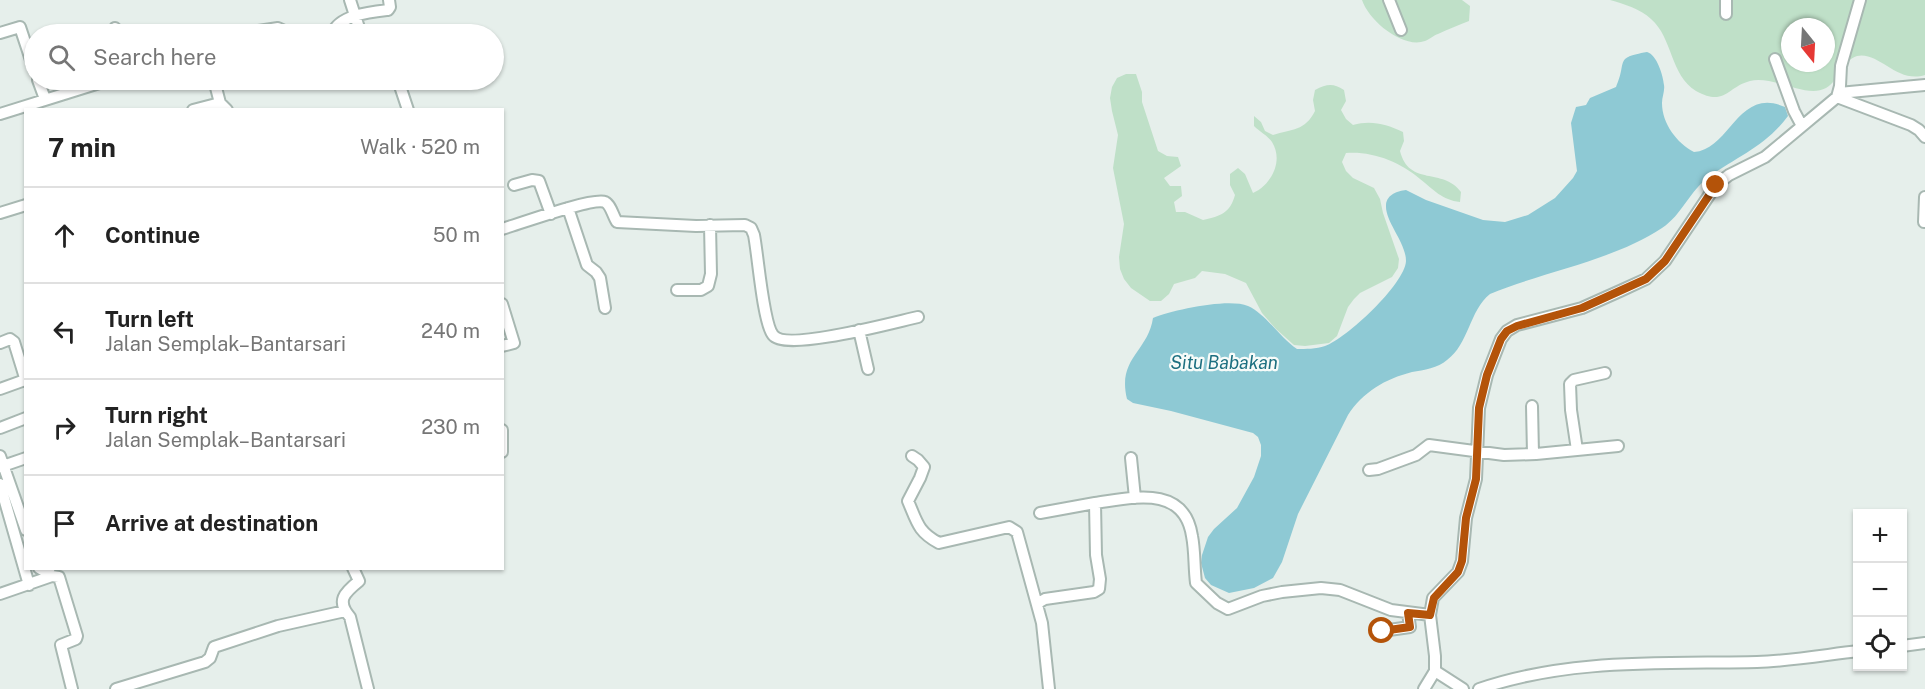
<!DOCTYPE html>
<html lang="en">
<head>
<meta charset="utf-8">
<style>
	:root { --surface:#fff; --page:#f2f2f2; --text:#222; --muted:#767676; --line:#e0e0e0 }
	body { margin:0; font-family:"Public Sans",sans-serif; background:var(--page); color:var(--text) }
	.controls { position:absolute; right:18px; bottom:18px; display:grid; overflow:hidden; border-radius:0px; box-shadow:0 2px 4px #0004 }
	.controls button { width:54px; height:54px; display:grid; place-items:center; padding:0; border:0; border-bottom:2px solid var(--line); background:var(--surface); color:var(--text); font:30px sans-serif }
	.compass { position:absolute; left:1781px; top:18px; width:54px; height:54px; border-radius:50%; background:var(--surface); box-shadow:0 2px 4px #0004; rotate:162deg }
	.stop { position:absolute; width:18px; height:18px; margin:-14px; border:4px solid #b45309; border-radius:50%; background:#fff }
	.stop.end { background:#b45309; border-color:#fff; box-shadow:0 2px 6px #0008 }
	.list { margin:0; padding:0; list-style:none }
	h2 { display:flex; justify-content:space-between; align-items:center; height:78px; margin:0; padding:0 24px; font-size:26px }
	h2 small { font-size:20px; font-weight:400; color:var(--muted) }
	.list li { display:grid; grid-template-columns:39px 1fr auto; gap:18px; align-items:center; box-sizing:border-box; height:96px; padding:0 24px; border-top:2px solid var(--line) }
	.list b { display:block; font-size:22px; white-space:nowrap }
	.list p { margin:0; font-size:20px; white-space:nowrap; color:var(--muted) }
	.list em { font-size:20px; font-style:normal; color:var(--muted) }
	.icon { flex:none; width:33px; height:33px; fill:none; stroke:currentColor; stroke-width:2; stroke-linecap:round; stroke-linejoin:round }
	.map { position:relative; flex:none; width:1925px; height:689px; overflow:hidden }
	.search { position:absolute; background:var(--surface); box-shadow:0 2px 4px #0004; left:24px; top:24px; width:480px; height:66px; display:flex; align-items:center; gap:15px; box-sizing:border-box; padding:0 21px; border-radius:33px; color:var(--muted); font-size:22px }
	.panel { position:absolute; background:var(--surface); box-shadow:0 2px 4px #0004; left:24px; top:108px; width:480px; height:462px; border-radius:0px }
	.map>svg:first-child { display:block }
</style>
</head>
<body>
<div class="map">
<svg width="1925" height="689" viewBox="0 0 1925 689">
	<rect width="100%" height="100%" fill="#e6efeb"/>
	<path fill="#bfe0c8" fill-rule="evenodd" d="M1362,0H1462L1470,6L1469,21C1459,25 1448,29 1438,34C1434,35 1430,39 1425,41C1403,49 1369,21 1362,0Z
		M1610,0H1925V75C1897,84 1879,51 1857,56C1843,60 1839,81 1826,88C1806,99 1773,75 1750,81C1727,87 1725,107 1696,91C1670,75 1673,38 1651,19C1641,9 1624,4 1610,0ZM1790,27H1826V63H1790Z
		M1126,74H1136L1142,92V102L1158,151L1167,156L1178,157L1181,166L1164,178L1170,186H1181L1182,196L1174,202L1176,212H1185L1203,220C1221,216 1230,213 1235,195L1230,185V174L1238,168L1245,174L1253,193C1271,185 1284,161 1272,142C1268,136 1259,131 1254,126V116L1261,122L1265,131L1273,135C1292,129 1305,131 1315,111L1313,100L1315,90C1327,84 1333,83 1344,90L1346,101L1341,110L1346,119L1353,125C1371,120 1386,124 1403,132L1404,141L1400,151C1409,187 1443,167 1461,192L1460,202C1442,200 1434,190 1420,179C1400,162 1373,151 1346,153L1342,162L1346,171L1353,178L1374,188L1380,199L1383,213L1399,259L1398,268L1392,277L1360,293L1354,299L1348,307L1337,336L1329,343L1305,346L1294,345L1276,329L1262,313L1246,283L1225,274L1202,271L1195,278L1174,284L1169,294L1161,301H1150L1131,288L1124,279L1120,269L1119,257L1124,224L1113,168L1118,135L1112,111L1110,98L1112,87L1117,78Z"/>
	<path fill="#8ec9d4" d="M1647,52C1657,55 1663,75 1664,85C1665,91 1662,97 1662,103C1662,124 1677,143 1694,152C1730,150 1738,86 1785,107L1788,116C1766,146 1738,156 1709,177C1690,190 1682,215 1662,228C1612,261 1545,271 1490,294C1469,311 1469,344 1447,360C1438,368 1424,370 1412,372C1385,379 1363,392 1348,415L1298,514L1282,562L1273,578L1254,588L1229,593L1211,585L1205,578L1201,563L1202,555L1208,537L1214,529L1237,508L1254,477L1261,456V445L1258,437L1253,433L1171,411L1133,403L1127,399C1117,358 1148,352 1153,318C1173,310 1228,298 1248,306C1266,314 1280,338 1297,349C1306,349 1316,349 1325,346C1346,339 1405,284 1406,261C1406,242 1385,222 1386,205C1387,194 1398,191 1406,190L1426,200L1483,220L1505,222L1528,215L1555,198L1573,178L1577,171L1571,123L1576,107L1586,105L1590,98L1616,87C1628,61 1613,58 1647,52Z"/>
	<g fill="none" stroke-linecap="round" stroke-linejoin="round">
		<g stroke="#a8b8b2" stroke-width="14">
			<path id="minor" d="M350,0L361,34
				M1389,0L1401,30
				M1726,0V14
				M115,28L117,34
				M0,33L20,27L34,69
				M248,34L252,32L278,28L291,34
				M332,34C339,15 370,12 388,10L390,7L389,0
				M1775,59L1794,111L1802,126
				M38,80L45,99
				M214,80L220,103L227,110
				M398,80L408,110
				M1839,93L1925,85
				M1837,97L1911,125L1919,130L1925,137
				M193,110L220,103
				M0,114L109,80
				M514,185L532,180L539,181L551,214
				M568,208L587,265L596,272L600,278L605,308
				M0,213L26,205
				M1924,222L1925,197
				M502,229C519,224 593,197 605,202C611,205 613,216 617,222L696,226L745,225L751,228L754,235C758,255 763,323 773,335C786,352 895,322 918,317
				M677,290H701L708,286L711,274L710,225
				M502,304L514,343L502,346
				M859,330L868,369
				M0,343L10,339L14,342L26,381
				M0,389L25,380
				M1532,406L1533,454
				M0,428L26,418
				M502,430V452
				M1577,450L1571,410L1570,384L1574,380L1605,373
				M0,456L26,530
				M912,456L918,460L924,467L920,478L908,501C917,522 918,532 939,543L1009,527L1017,532L1042,623L1049,689
				M1131,458L1135,498
				M0,467L26,458
				M1369,470L1378,469L1416,455L1429,445L1504,455L1536,454L1618,446
				M0,484L29,585
				M1040,513L1095,503
				M39,568L44,571L50,568
				M353,568L359,581C344,593 336,601 350,617L368,689
				M0,594L52,576L59,577L77,636L76,639L61,645L72,689
				M1038,603L1045,599L1094,592L1099,589L1100,579L1096,555L1095,503C1132,498 1184,484 1192,536C1195,551 1194,567 1196,583L1217,603L1228,609L1262,596L1282,592L1321,588L1340,590L1391,610L1430,615
				M1382,631L1410,627L1408,613
				M1902,646L1925,643
				M1435,671L1463,689
				M116,689L205,662L210,658L214,647L278,626L345,611
				M1424,689L1435,671V656L1430,615L1433,598L1458,572L1462,561L1466,518L1476,479L1479,408L1487,375L1501,339L1507,331L1517,325L1582,308L1620,291L1646,279L1665,261L1716,185L1729,175L1765,157L1837,97L1840,86L1841,66L1860,0
				M1479,689C1569,658 1663,664 1757,662C1790,661 1824,655 1858,651"/>
		</g>
		<use href="#minor" stroke="#fff" stroke-width="10"/>
	</g>
	<g fill="none" stroke-linecap="round" stroke-linejoin="round">
		<path stroke="#b45309" stroke-width="8" d="M1382,631L1410,627L1408,613L1430,615L1434,598L1458,572L1462,561L1466,518L1476,479L1479,408L1487,375L1501,339L1507,331L1517,326L1582,308L1646,279L1665,261L1716,185"/>
	</g>
	<g text-anchor="middle" stroke-width="4.5" stroke-linejoin="round" paint-order="stroke">
		<g font-size="18" font-style="italic" fill="#1c6f80" stroke="#f7fbf9">
			<text x="1224" y="369">Situ Babakan</text>
		</g>
	</g>
</svg>
<div class="controls">
<button>+</button>
<button>−</button>
<button><svg class="icon" aria-label="locate" viewBox="0 0 24 24"><circle cx="12" cy="12" r="6"/><path d="M12 2v4M12 18v4M2 12h4M18 12h4"/></svg></button>
</div>
<svg class="compass" viewBox="-18 -18 36 36"><path d="M0-13l5 13h-10z" fill="#e53935"/><path d="M0 13l5-13h-10z" fill="#767676"/></svg>
<div class="stop" style="left:1382px;top:631px"></div>
<div class="stop end" style="left:1716px;top:185px"></div>
<div class="search"><svg class="icon" aria-label="search" viewBox="0 0 24 24"><circle cx="10" cy="10" r="6"/><path d="M15 15l6 6"/></svg>Search here</div>
<section class="panel">
<h2>7 min<small>Walk · 520 m</small></h2>
<ul class="list">
<li><svg class="icon" aria-label="ahead" viewBox="0 0 24 24"><path d="M12 20V5M6 11l6-6 6 6"/></svg><div><b>Continue</b></div><em>50 m</em></li>
<li><svg class="icon" aria-label="left" viewBox="0 0 24 24"><path d="M17 20v-9H6M10 6l-5 5 5 5"/></svg><div><b>Turn left</b><p>Jalan Semplak–Bantarsari</p></div><em>240 m</em></li>
<li><svg class="icon" aria-label="right" viewBox="0 0 24 24"><path d="M7 20v-9h11M14 6l5 5-5 5"/></svg><div><b>Turn right</b><p>Jalan Semplak–Bantarsari</p></div><em>230 m</em></li>
<li><svg class="icon" aria-label="arrive" viewBox="0 0 24 24"><path d="M6 21V4h12l-3 4 3 4H6"/></svg><div><b>Arrive at destination</b></div></li>
</ul>
</section>
</div>
</body>
</html>
